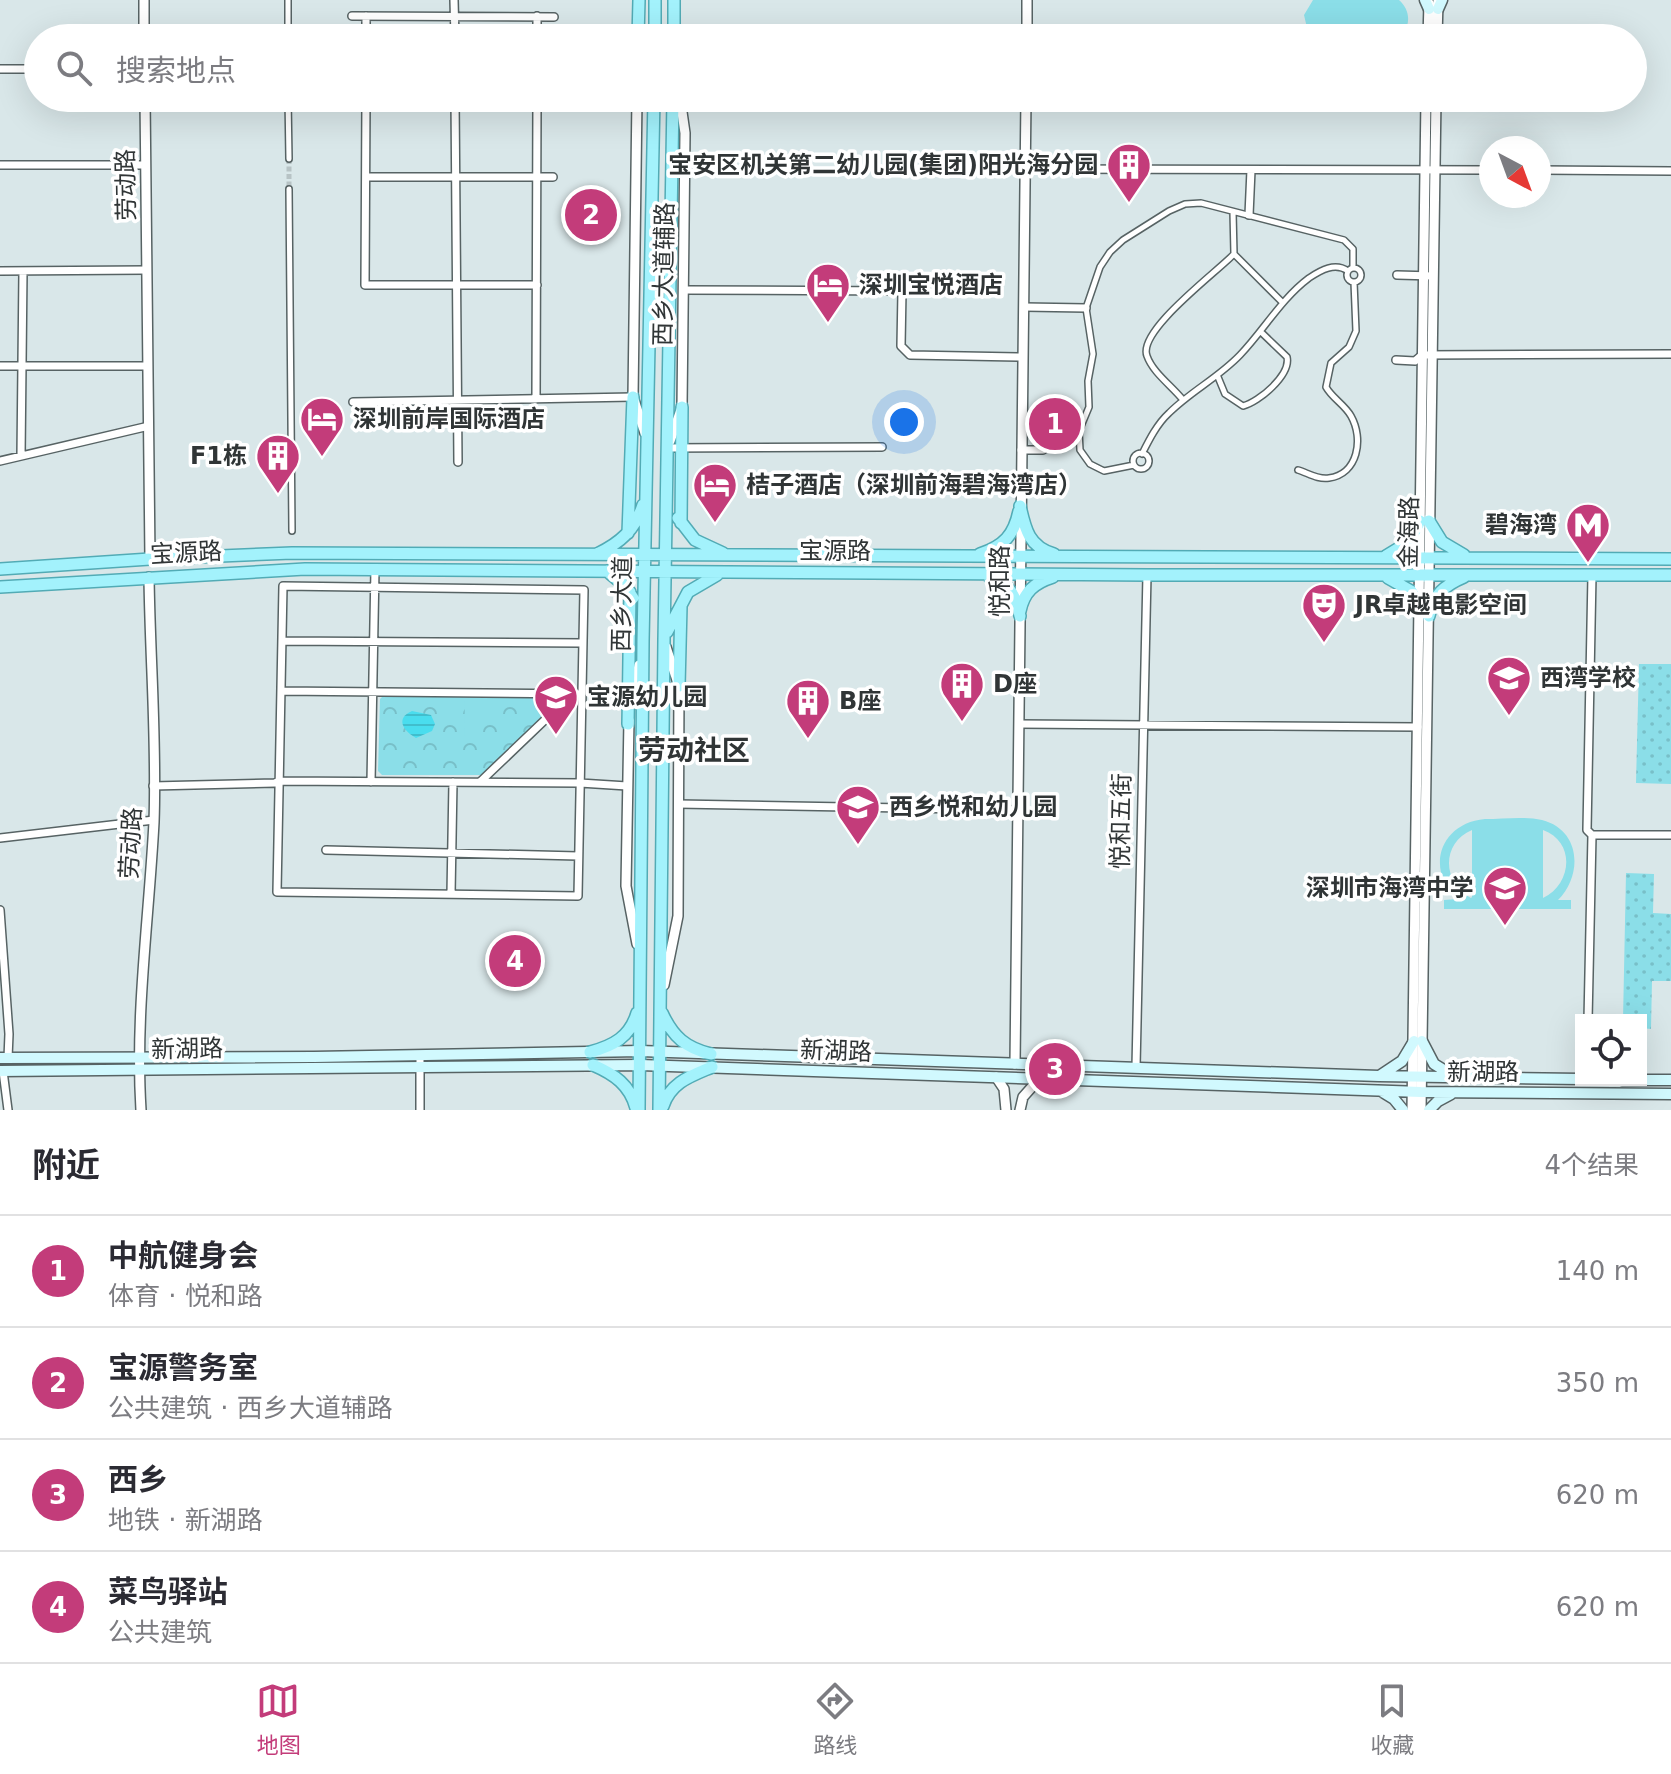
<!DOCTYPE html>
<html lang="zh">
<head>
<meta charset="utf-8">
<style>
	:root { --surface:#fff; --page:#f2f2f3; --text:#2b2b33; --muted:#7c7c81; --line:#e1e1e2; --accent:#c33c7a }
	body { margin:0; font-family:"DejaVu Sans","Noto Sans SC",sans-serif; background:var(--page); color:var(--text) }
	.controls { position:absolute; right:24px; bottom:24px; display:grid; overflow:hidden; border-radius:0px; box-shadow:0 8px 32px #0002 }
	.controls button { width:72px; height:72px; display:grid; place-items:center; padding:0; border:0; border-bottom:2px solid var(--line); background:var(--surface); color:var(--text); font:40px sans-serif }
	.compass { position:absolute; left:1479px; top:136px; width:72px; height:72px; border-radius:50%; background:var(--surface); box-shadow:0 8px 32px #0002; rotate:139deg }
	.you { position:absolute; left:904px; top:422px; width:28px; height:28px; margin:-20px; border:6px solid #fff; border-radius:50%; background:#1a73e8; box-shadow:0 0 0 12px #1a73e833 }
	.badge { display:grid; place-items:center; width:52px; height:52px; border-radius:50%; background:var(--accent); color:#fff; font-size:26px; font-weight:700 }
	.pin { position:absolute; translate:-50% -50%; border:4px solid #fff; box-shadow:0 2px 8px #0006 }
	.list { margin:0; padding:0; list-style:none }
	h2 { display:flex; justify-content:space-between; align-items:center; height:104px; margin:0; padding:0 32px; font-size:34px }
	h2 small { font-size:26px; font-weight:400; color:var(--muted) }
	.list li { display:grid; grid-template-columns:52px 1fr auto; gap:24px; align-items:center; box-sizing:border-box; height:112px; padding:0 32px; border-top:2px solid var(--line) }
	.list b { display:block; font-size:30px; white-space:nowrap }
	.list p { margin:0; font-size:26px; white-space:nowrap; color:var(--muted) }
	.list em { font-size:26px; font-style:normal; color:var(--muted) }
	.icon { flex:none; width:44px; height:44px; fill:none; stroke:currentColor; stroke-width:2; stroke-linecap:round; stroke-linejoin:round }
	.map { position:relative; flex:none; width:1671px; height:1110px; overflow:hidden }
	.search { position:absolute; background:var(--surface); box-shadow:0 8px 32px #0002; left:24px; right:24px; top:24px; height:88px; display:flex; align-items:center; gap:20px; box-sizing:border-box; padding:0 28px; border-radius:44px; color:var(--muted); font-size:30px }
	.sheet { height:552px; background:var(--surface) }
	nav { display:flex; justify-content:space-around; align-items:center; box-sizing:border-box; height:112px; border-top:2px solid var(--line); background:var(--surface); font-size:22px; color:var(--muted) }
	nav a { display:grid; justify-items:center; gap:4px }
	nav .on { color:var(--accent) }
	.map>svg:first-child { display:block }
</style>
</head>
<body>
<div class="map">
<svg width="1671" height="1110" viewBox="0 0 1671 1110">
	<defs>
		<pattern id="grass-dots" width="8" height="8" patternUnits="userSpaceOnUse" patternTransform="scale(2)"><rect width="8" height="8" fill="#8bdee8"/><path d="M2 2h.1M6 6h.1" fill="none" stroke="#78bfc8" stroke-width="1.8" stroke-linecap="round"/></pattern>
		<pattern id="park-crowns" width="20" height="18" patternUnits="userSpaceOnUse" patternTransform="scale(2)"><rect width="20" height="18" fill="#8bdee8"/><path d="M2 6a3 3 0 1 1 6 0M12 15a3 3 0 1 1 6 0" fill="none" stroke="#78bfc8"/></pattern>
		<pattern id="water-rules" width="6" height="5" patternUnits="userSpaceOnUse" patternTransform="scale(2)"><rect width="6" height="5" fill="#4addee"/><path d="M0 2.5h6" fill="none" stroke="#41becd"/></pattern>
	</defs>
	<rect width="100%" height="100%" fill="#d9e7e9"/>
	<path fill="url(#grass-dots)" d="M1639,664H1671V784L1636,783Z
		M1626,873L1654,874L1653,913L1671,914V981H1652L1651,1029L1641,1028V1020H1623Z"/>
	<path fill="url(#park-crowns)" d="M383,696L553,698L557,702L481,775H382L378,771L380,699Z"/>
	<path fill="#8bdee8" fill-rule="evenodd" d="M1313,0H1399C1409,9 1411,21 1404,33H1410V38H1293V32H1308L1304,15Z
		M465,699H483V739H464Z
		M1485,819C1503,819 1524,816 1542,820C1581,830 1583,875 1558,900H1571V909H1444V900L1457,899C1425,869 1440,823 1485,819ZM1472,830V897L1471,898C1442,883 1441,843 1472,830ZM1543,830C1576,842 1572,884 1543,898Z"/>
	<path fill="url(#water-rules)" d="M412,711L431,715L435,724L432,731L416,738C403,731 395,718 412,711Z"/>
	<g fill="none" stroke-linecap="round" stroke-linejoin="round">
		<path stroke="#b7c3c5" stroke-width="5" stroke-dasharray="5 2.5" stroke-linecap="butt" d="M289,159V189"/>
		<g stroke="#576364" stroke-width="8">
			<path id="pedestrian" d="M288,0V38
				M288,98L289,159
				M289,189L292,531
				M1233,212L1234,254L1283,303
				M1347 275a7 7 0 1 1 14 0a7 7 0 1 1-14 0Z
				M1218,377L1225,394L1243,406C1259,402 1291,375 1287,357L1262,333
				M1183,400C1172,386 1153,373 1147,356C1137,331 1217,272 1234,254
				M1133 461a8 8 0 1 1 16 0a8 8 0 1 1-16 0Z
				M1142,454C1149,440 1157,424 1169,413C1191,391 1218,378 1240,355C1264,330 1281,299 1309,278C1321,270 1335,262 1348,271
				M1134,465L1104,471L1090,464L1080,450L1079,431L1089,407L1088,381L1093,354L1086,308L1100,267L1110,252L1123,240L1169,211L1185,204L1201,203L1344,240L1353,249V268
				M1298,470C1308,473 1318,480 1329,478C1358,474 1364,439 1351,416C1345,405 1332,398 1326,387L1331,363L1349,347L1356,331L1354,282"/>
		</g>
		<g stroke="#576364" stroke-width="10">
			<path id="minor" d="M454,0L455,38
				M352,16L554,17
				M366,16V38
				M537,38V16
				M0,69H38
				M366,98L365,285H537
				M455,98L458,462
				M0,165H146
				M1026,169L1491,170
				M1539,170L1671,171
				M366,177H553
				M1249,215L1251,170
				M0,271L147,270
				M1397,275L1433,276
				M684,290L902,291L901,346L910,355L1023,357
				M1024,307L1086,308
				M1396,360L1415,361L1422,355L1671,354
				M0,366H148
				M536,399L537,98
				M353,402L633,397
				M667,448L882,447
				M1021,450H1043
				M21,456L23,271
				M0,461L149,426
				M283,586L584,590L578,896L277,892Z
				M282,641L582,643
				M281,691L582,694
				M1019,724L1418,727
				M371,782L375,569
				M480,782L572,694
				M153,786L275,783L279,781L580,783L627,786
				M678,804L1018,810
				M1592,835H1671
				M0,838L154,820
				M326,850L578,856
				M451,894L453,782
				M0,910L9,1034L8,1058
				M1588,1020L1592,835L1587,830L1592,575
				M420,1055V1110
				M1136,1067L1147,575
				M3,1071L8,1110"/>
		</g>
		<g stroke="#576364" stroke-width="12">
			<path id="tertiary" d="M144,0V38
				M1027,38V0
				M1428,38L1429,3
				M1437,38L1438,1
				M145,98L150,559
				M637,98L633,397L645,433
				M670,441L682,407L685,133L680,98
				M632,702L639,665
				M629,720L626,886L637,944
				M664,985L678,916L679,686L666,647
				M1015,1064L1026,98
				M996,1077L1004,1089L1006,1110
				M141,1110C135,1014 149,918 154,822C157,741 150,658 149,577
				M1020,1110L1023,1097L1039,1079
				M1412,1110L1426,98
				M1421,1110L1436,98"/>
		</g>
		<g stroke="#576364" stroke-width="13">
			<path id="secondary" d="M1425,0L1429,9
				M1438,9L1442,0
				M1422,1041L1434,1064L1452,1075
				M0,1058L314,1057L640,1051L1379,1076L1581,1079
				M0,1071L640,1065L1421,1092L1671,1094
				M1381,1075L1402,1061L1414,1041
				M1622,1080H1671
				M1381,1091L1394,1099L1403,1110
				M1429,1110L1438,1101L1451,1094"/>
		</g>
		<g stroke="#52abb5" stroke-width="14">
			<path id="primary" d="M638,38L639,0
				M655,38V0
				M674,38V0
				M636,102V98
				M1020,506C1025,529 1029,547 1054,554
				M678,518L695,540L723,553
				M1429,521L1442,542L1464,555
				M681,523L682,407
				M628,533L633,397
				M597,554C620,543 635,530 643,505
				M980,554C1004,546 1014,535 1019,511
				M1386,556L1409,542L1420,521
				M0,569L150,559L292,553L1671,559
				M607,571L625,586L633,598
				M989,577C1009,582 1016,596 1020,616
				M1388,578L1411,591L1420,607
				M0,587L305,569L1147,575H1671
				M1020,611C1024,592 1034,583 1053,577
				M1429,616C1433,595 1445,585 1464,577
				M667,632L688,592L717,575
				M679,686L681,606
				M628,724L630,592
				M662,1013C673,1037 686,1048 711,1054
				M590,1052C613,1046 630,1037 637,1013
				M593,1065C614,1074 630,1085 636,1108
				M663,1106C671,1082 691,1076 712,1067
				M639,1110L643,642L654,98
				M659,1110L664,640L673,98"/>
		</g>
		<use href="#pedestrian" stroke="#fff" stroke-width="5"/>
		<use href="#minor" stroke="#fff" stroke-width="7"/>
		<use href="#tertiary" stroke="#fff" stroke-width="9"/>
		<use href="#secondary" stroke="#d1f9fe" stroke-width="10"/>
		<use href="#primary" stroke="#a3f2fc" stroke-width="11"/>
	</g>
	<defs>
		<g id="building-pin" transform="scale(2.3)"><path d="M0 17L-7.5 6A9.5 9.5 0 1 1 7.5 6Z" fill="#c33c7a" stroke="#fff"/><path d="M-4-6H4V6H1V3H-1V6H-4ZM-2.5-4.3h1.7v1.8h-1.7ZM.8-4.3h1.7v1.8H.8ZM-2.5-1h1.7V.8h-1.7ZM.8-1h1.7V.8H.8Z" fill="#fff"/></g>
		<g id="hotel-pin" transform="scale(2.3)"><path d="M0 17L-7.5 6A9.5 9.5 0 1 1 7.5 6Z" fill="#c33c7a" stroke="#fff"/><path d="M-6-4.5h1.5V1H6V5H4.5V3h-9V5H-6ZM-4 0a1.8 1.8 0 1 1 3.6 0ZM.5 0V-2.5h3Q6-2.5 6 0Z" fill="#fff"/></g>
		<g id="metro-pin" transform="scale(2.3)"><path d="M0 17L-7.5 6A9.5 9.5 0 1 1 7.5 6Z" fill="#c33c7a" stroke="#fff"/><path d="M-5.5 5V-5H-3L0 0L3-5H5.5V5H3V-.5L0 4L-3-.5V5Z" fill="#fff"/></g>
		<g id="theatre-pin" transform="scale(2.3)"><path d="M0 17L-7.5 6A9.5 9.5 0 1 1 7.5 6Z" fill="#c33c7a" stroke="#fff"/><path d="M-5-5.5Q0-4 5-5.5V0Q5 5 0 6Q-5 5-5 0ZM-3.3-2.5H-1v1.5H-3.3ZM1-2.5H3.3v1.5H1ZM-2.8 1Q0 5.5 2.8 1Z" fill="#fff"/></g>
		<g id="school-pin" transform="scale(2.3)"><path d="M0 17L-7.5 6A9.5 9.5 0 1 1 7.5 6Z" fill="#c33c7a" stroke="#fff"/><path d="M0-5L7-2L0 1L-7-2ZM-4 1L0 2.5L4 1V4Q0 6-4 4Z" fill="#fff"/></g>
	</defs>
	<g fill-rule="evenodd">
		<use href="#building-pin" x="1129" y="165"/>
		<use href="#hotel-pin" x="828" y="285"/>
		<use href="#hotel-pin" x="322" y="419"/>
		<use href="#building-pin" x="278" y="456"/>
		<use href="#hotel-pin" x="715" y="485"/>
		<use href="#metro-pin" x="1588" y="525"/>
		<use href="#theatre-pin" x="1324" y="605"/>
		<use href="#school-pin" x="1509" y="678"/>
		<use href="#building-pin" x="962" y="684"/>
		<use href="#school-pin" x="556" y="697"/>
		<use href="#building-pin" x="808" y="701"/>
		<use href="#school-pin" x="858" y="807"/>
		<use href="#school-pin" x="1505" y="888"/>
	</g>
	<g text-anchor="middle" stroke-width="7" stroke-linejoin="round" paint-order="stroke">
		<g font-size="24" font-weight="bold" fill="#303536" stroke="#fff" text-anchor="start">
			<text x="1098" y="173" text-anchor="end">宝安区机关第二幼儿园(集团)阳光海分园</text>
			<text x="859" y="293">深圳宝悦酒店</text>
			<text x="353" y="427">深圳前岸国际酒店</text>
			<text x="247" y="464" text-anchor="end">F1栋</text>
			<text x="746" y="493">桔子酒店（深圳前海碧海湾店）</text>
			<text x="1557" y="533" text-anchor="end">碧海湾</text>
			<text x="1355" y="613">JR卓越电影空间</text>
			<text x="1540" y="686">西湾学校</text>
			<text x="993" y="692">D座</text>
			<text x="587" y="705">宝源幼儿园</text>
			<text x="839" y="709">B座</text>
			<text x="889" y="815">西乡悦和幼儿园</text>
			<text x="1474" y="896" text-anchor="end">深圳市海湾中学</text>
		</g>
		<g font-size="24" fill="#303536" stroke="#fff">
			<text transform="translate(126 185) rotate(-91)" y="8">劳动路</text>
			<text transform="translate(664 274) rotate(-89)" y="8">西乡大道辅路</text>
			<text transform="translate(1409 532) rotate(-89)" y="8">金海路</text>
			<text x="835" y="559">宝源路</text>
			<text transform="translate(186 553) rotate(-3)" y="8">宝源路</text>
			<text transform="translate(1000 581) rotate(-90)" y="8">悦和路</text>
			<text transform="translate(622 604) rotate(-89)" y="8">西乡大道</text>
			<text transform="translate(1121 821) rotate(-89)" y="8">悦和五街</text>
			<text transform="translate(131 843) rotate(-87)" y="8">劳动路</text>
			<text transform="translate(187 1049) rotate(-1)" y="8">新湖路</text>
			<text transform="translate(836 1051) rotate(2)" y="8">新湖路</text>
			<text x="1483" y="1080">新湖路</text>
		</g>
		<g font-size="28" font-weight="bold" fill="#303536" stroke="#fff">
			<text x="694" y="760">劳动社区</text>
		</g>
	</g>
</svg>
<div class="controls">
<button><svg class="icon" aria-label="locate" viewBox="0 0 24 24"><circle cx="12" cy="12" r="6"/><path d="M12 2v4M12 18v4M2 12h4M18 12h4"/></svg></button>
</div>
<svg class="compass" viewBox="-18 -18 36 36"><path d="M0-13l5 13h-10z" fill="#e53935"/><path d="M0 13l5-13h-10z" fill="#7c7c81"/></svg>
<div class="you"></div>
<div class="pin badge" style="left:1055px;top:424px">1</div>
<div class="pin badge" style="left:591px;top:215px">2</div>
<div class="pin badge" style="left:1055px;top:1069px">3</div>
<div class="pin badge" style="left:515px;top:961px">4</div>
<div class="search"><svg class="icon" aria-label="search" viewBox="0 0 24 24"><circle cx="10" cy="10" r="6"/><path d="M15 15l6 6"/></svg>搜索地点</div>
</div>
<section class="sheet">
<h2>附近<small>4个结果</small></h2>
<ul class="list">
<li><span class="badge">1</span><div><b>中航健身会</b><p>体育 · 悦和路</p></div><em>140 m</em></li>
<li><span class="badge">2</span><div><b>宝源警务室</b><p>公共建筑 · 西乡大道辅路</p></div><em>350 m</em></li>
<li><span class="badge">3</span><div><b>西乡</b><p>地铁 · 新湖路</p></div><em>620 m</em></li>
<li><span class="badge">4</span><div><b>菜鸟驿站</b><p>公共建筑</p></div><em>620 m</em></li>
</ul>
</section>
<nav>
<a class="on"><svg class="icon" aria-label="map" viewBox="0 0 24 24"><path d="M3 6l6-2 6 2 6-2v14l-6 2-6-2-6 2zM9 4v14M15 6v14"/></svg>地图</a>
<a><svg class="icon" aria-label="directions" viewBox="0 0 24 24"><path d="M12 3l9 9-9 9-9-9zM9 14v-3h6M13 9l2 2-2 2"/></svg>路线</a>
<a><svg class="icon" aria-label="saved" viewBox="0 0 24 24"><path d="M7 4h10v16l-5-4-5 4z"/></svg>收藏</a>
</nav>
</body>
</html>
